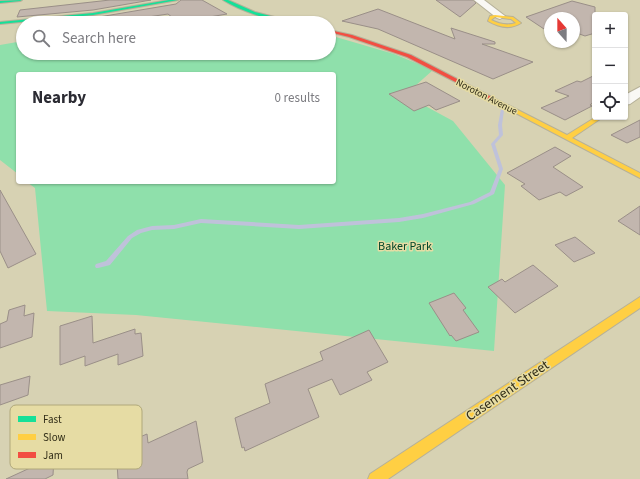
<!DOCTYPE html>
<html lang="en">
<head>
<meta charset="utf-8">
<style>
	:root { --surface:#fff; --page:#f2f2f3; --text:#2b2b33; --muted:#7c7c81; --line:#e1e1e2 }
	body { margin:0; font-family:"Source Sans 3",sans-serif; background:var(--page); color:var(--text) }
	.controls { position:absolute; right:12px; top:12px; display:grid; overflow:hidden; border-radius:4px; box-shadow:0 1px 3px #0004 }
	.controls button { width:36px; height:36px; display:grid; place-items:center; padding:0; border:0; border-bottom:1px solid var(--line); background:var(--surface); color:var(--text); font:20px sans-serif }
	.compass { position:absolute; left:544px; top:12px; width:36px; height:36px; border-radius:50%; background:var(--surface); box-shadow:0 1px 3px #0004; rotate:339deg }
	.list { margin:0; padding:0; list-style:none }
	h2 { display:flex; justify-content:space-between; align-items:center; height:52px; margin:0; padding:0 16px; font-size:17px }
	h2 small { font-size:13px; font-weight:400; color:var(--muted) }
	.icon { flex:none; width:22px; height:22px; fill:none; stroke:currentColor; stroke-width:2; stroke-linecap:round; stroke-linejoin:round }
	.map { position:relative; flex:none; width:640px; height:479px; overflow:hidden }
	.search { position:absolute; background:var(--surface); box-shadow:0 1px 3px #0004; left:16px; top:16px; width:320px; height:44px; display:flex; align-items:center; gap:10px; box-sizing:border-box; padding:0 14px; border-radius:22px; color:var(--muted); font-size:15px }
	.panel { position:absolute; background:var(--surface); box-shadow:0 1px 3px #0004; left:16px; top:72px; width:320px; height:112px; border-radius:4px }
	.map>svg:first-child { display:block }
</style>
</head>
<body>
<div class="map">
<svg width="640" height="479" viewBox="0 0 640 479">
	<rect width="100%" height="100%" fill="#d7d2b3"/>
	<path fill="#8fe0ab" d="M259,16L287,23H214Z
		M180,17L199,23H140Z
		M329,35L394,54L433,70L405,95L453,121L505,185L494,351L136,315L47,311L35,188L27,182H334V74H18V174L0,160V45L23,41V53H329Z"/>
	<g fill="none" stroke-linecap="round" stroke-linejoin="round">
		<path fill="#bfc2da" fill-rule="evenodd" d="M501,109L504,110L502,125L503,135L495,144L503,169L494,194L474,204L423,218L399,222L299,229L201,223L174,229L152,230L141,233L132,238L110,265L98,268H96L95,266L96,264L106,261L128,236L137,230L152,226L174,225L201,219L299,225L399,218L423,214L470,202L490,192L499,169L491,144L499,135L498,125Z"/>
	</g>
	<path fill="#c2b6ae" stroke="#9a8f88" d="M110,0H151L93,10L17,17L20,10Z
		M181,0H202L227,14L180,22L177,18H173L168,14L108,23H47L93,18L176,4Z
		M436,0H473L476,3L460,17Z
		M572,1L595,7V33L585,36L574,32V18H550V33L526,17Z
		M378,9L455,39L451,28L495,42V44H482L533,62L493,79L378,29L342,21Z
		M595,75V101L590,105L592,106L565,120L541,108L569,96L555,91L577,81L581,82Z
		M426,82L460,101L436,110L429,105L414,111L389,94Z
		M640,120V137L627,143L611,135Z
		M555,147L571,156L553,167L583,187L566,196L560,192L539,200L521,186L525,184L507,173Z
		M0,190L36,254L8,268L0,251Z
		M640,206V235L618,221Z
		M575,237L579,240L595,253L574,262L555,245Z
		M533,265L558,286L515,313L488,287L502,279L505,282Z
		M454,293L466,308L463,310L479,332L456,341L451,335L450,336L429,303Z
		M25,305L24,316L34,313L32,337L0,348V324L7,321L9,310Z
		M92,316L93,343L135,329V334L141,333L143,356L118,365V354L85,366V356L60,365V326Z
		M369,330L388,362L367,372L372,380L340,395L332,379L308,389L319,417L245,451L244,447L242,448L235,418L270,403L265,384L323,360L320,352Z
		M30,376L28,395L0,405V385Z
		M196,421L203,462L188,469L187,472L188,479H118L116,447L147,434L148,443Z
		M54,457L53,475L45,479H6Z"/>
	<g fill="none" stroke-linecap="round" stroke-linejoin="round">
		<g stroke="#b6b199" stroke-width="2">
			<path id="street" d="M474,0H484L505,16L500,19L497,18Z
				M640,87V97L630,104L625,105V95Z"/>
		</g>
		<g stroke="#b6b199" stroke-width="2">
			<path id="fast" d="M22,0L20,1L0,3V1Z
				M169,0H178L93,15L0,24V22L93,13Z
				M223,0H228L255,12L298,23C276,23 242,12 223,0Z"/>
		</g>
		<g stroke="#b6b199" stroke-width="2">
			<path id="slow" d="M495,15L513,17L521,23C510,30 498,27 488,21L490,16ZM495,17L511,19L516,23C507,26 499,24 491,20Z
				M504,105H508L567,135L596,117H603L572,138L640,173V178L504,107Z
				M640,297V308L388,479H368L370,474Z"/>
		</g>
		<g stroke="#b6b199" stroke-width="2">
			<path id="jam" d="M329,30L352,35L411,55L509,106L504,107L407,57L349,37L329,32Z"/>
		</g>
		<use href="#street" fill="#f9f8f4" fill-rule="evenodd"/>
		<use href="#fast" fill="#16e098" fill-rule="evenodd"/>
		<use href="#slow" fill="#ffcf43" fill-rule="evenodd"/>
		<use href="#jam" fill="#f24e42" fill-rule="evenodd"/>
	</g>
	<g text-anchor="middle" stroke-width="3" stroke-linejoin="round" paint-order="stroke">
		<g font-size="10" fill="#322e18" stroke="#e6dca4">
			<text transform="translate(487 96) rotate(27)" y="4">Noroton Avenue</text>
		</g>
		<g font-size="12" fill="#01462a" stroke="#e6dca4">
			<text x="405" y="250">Baker Park</text>
		</g>
		<g font-size="14" fill="#322e18" stroke="#e6dca4">
			<text transform="translate(507 390) rotate(-34)" y="5">Casement Street</text>
		</g>
	</g>
	<rect x="10" y="405" width="132" height="64" rx="6" fill="#e6dca4" stroke="#b0a87a" stroke-width="1"/>
	<rect x="18" y="416" width="18" height="6" fill="#16e098"/>
	<rect x="18" y="434" width="18" height="6" fill="#ffcf43"/>
	<rect x="18" y="452" width="18" height="6" fill="#f24e42"/>
	<g font-size="11" fill="#322e18">
		<text x="43" y="423">Fast</text>
		<text x="43" y="441">Slow</text>
		<text x="43" y="459">Jam</text>
	</g>
</svg>
<div class="controls">
<button>+</button>
<button>−</button>
<button><svg class="icon" aria-label="locate" viewBox="0 0 24 24"><circle cx="12" cy="12" r="6"/><path d="M12 2v4M12 18v4M2 12h4M18 12h4"/></svg></button>
</div>
<svg class="compass" viewBox="-18 -18 36 36"><path d="M0-13l5 13h-10z" fill="#e53935"/><path d="M0 13l5-13h-10z" fill="#7c7c81"/></svg>
<div class="search"><svg class="icon" aria-label="search" viewBox="0 0 24 24"><circle cx="10" cy="10" r="6"/><path d="M15 15l6 6"/></svg>Search here</div>
<section class="panel">
<h2>Nearby<small>0 results</small></h2>
<ul class="list">
</ul>
</section>
</div>
</body>
</html>
